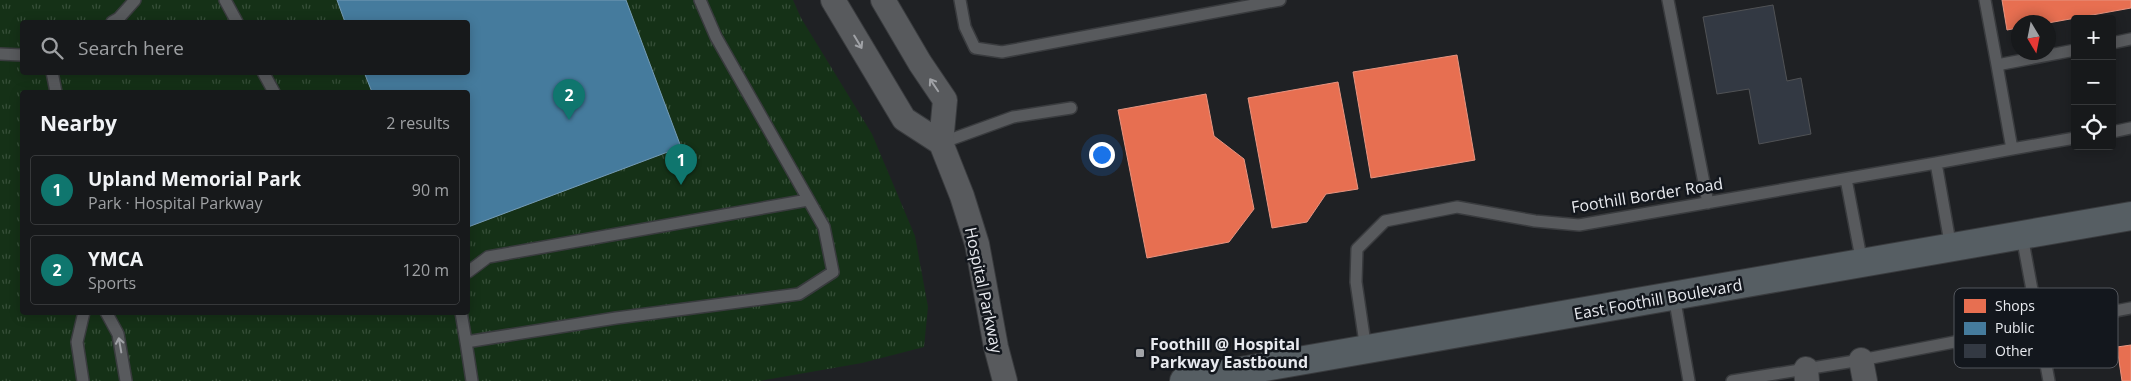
<!DOCTYPE html>
<html lang="en">
<head>
<meta charset="utf-8">
<style>
	:root { --surface:#17191b; --page:#242628; --text:#f1f3f6; --muted:#9ea0a3; --line:#36383a; --accent:#0f766e }
	body { margin:0; font-family:"Open Sans",sans-serif; background:var(--page); color:var(--text) }
	.controls { position:absolute; right:15px; top:15px; display:grid; overflow:hidden; border-radius:5px; box-shadow:0 2px 12px #0003 }
	.controls button { width:45px; height:45px; display:grid; place-items:center; padding:0; border:0; border-bottom:1px solid var(--line); background:var(--surface); color:var(--text); font:25px sans-serif }
	.compass { position:absolute; left:2011px; top:15px; width:45px; height:45px; border-radius:50%; background:var(--surface); box-shadow:0 2px 12px #0003; rotate:170deg }
	.you { position:absolute; left:1101px; top:154px; width:18px; height:18px; margin:-12px; border:4px solid #fff; border-radius:50%; background:#1a73e8; box-shadow:0 0 0 8px #1a73e833 }
	.badge { display:grid; place-items:center; width:32px; height:32px; border-radius:50%; background:var(--accent); color:#fff; font-size:16px; font-weight:700 }
	.pin { position:absolute; translate:-50% -41px; filter:drop-shadow(0 1px 2px #0008) }
	.pin::after { content:''; position:absolute; top:26px; width:18px; height:15px; background:inherit; clip-path:polygon(0 0,100% 0,50% 100%) }
	.list { margin:0; padding:0; list-style:none }
	h2 { display:flex; justify-content:space-between; align-items:center; height:65px; margin:0; padding:0 20px; font-size:21px }
	h2 small { font-size:16px; font-weight:400; color:var(--muted) }
	.list li { display:grid; grid-template-columns:32px 1fr auto; gap:15px; align-items:center; box-sizing:border-box; height:70px; margin:0 10px 10px; padding:0 10px; border:1px solid var(--line); border-radius:5px }
	.list b { display:block; font-size:19px; white-space:nowrap }
	.list p { margin:0; font-size:16px; white-space:nowrap; color:var(--muted) }
	.list em { font-size:16px; font-style:normal; color:var(--muted) }
	.icon { flex:none; width:28px; height:28px; fill:none; stroke:currentColor; stroke-width:2; stroke-linecap:round; stroke-linejoin:round }
	.map { position:relative; flex:none; width:2131px; height:381px; overflow:hidden }
	.search { position:absolute; background:var(--surface); box-shadow:0 2px 12px #0003; left:20px; top:20px; width:450px; height:55px; display:flex; align-items:center; gap:12px; box-sizing:border-box; padding:0 18px; border-radius:5px; color:var(--muted); font-size:19px }
	.panel { position:absolute; background:var(--surface); box-shadow:0 2px 12px #0003; left:20px; top:90px; width:450px; height:225px; border-radius:5px }
	.map>svg:first-child { display:block }
</style>
</head>
<body>
<div class="map">
<svg width="2131" height="381" viewBox="0 0 2131 381">
	<defs>
		<pattern id="park-tufts" width="24" height="20" patternUnits="userSpaceOnUse" patternTransform="scale(1.25)"><rect width="24" height="20" fill="#153117"/><path d="M3 7l-1-3M5 7V3M7 7l1-3M15 17l-1-3M17 17v-4M19 17l1-3" fill="none" stroke="#374f39"/></pattern>
	</defs>
	<rect width="100%" height="100%" fill="#1f2124"/>
	<path fill="url(#park-tufts)" fill-rule="evenodd" d="M0,0H793L801,18L872,134L915,236L928,307L924,347L862,363L759,381H0ZM22,22H468V72H22ZM22,92H468V312H22Z"/>
	<path fill="#e76f51" stroke="#e79480" d="M2002,0H2131V8L2048,23L2018,22V28L2007,30Z
		M1457,55L1475,160L1371,178L1353,72Z
		M1338,82L1358,189L1326,194L1307,222L1272,228L1248,98Z
		M1206,94L1214,136L1244,159L1254,209L1229,242L1147,258L1118,110Z
		M2131,345V381H2122L2117,347Z"/>
	<path fill="#457b9d" stroke="#769cb6" d="M337,0H626L681,147L468,227V92H372L364,72H468V22H345Z"/>
	<path fill="#333943" stroke="#505255" d="M1773,5L1787,81L1801,78L1811,134L1759,144L1749,89L1717,94L1703,17Z"/>
	<g fill="none" stroke-linecap="round" stroke-linejoin="round">
		<g stroke="#393b3e" stroke-width="14">
			<path id="lane" d="M225,0L237,22
				M960,0L965,27L975,48L1002,52L1280,0
				M1668,0L1708,203
				M1985,0L1997,65
				M112,22L119,18L135,0
				M2112,43L2131,39
				M0,54L22,55
				M52,72L56,92
				M263,72L274,92
				M2112,132L2131,128
				M941,143L1013,117L1071,108
				M2012,149L2075,138
				M1936,163L2012,149L1997,65L2075,50
				M1846,179L1862,263
				M2022,236L2049,381
				M468,272L488,257L808,200
				M1674,296L1689,381
				M106,312L118,334L126,381
				M461,312L466,342
				M1366,350L1356,282L1357,249L1385,221L1457,207L1535,221L1579,225L1936,163L1951,248
				M83,381L77,342L84,312
				M472,381L466,342L616,318L799,294L833,272L824,227L716,37L700,0
				M1732,381L1861,360L2131,308"/>
		</g>
		<g stroke="#393b3e" stroke-width="26">
			<path id="street" d="M833,0L904,119L941,143
				M883,0L920,63L945,100L941,143L962,196L977,244L996,347L1005,381
				M1861,360L1865,381
				M1806,369L1807,381"/>
		</g>
		<g stroke="#393b3e" stroke-width="30">
			<path id="primary" d="M1184,381L2131,216"/>
		</g>
		<use href="#lane" stroke="#585a5d" stroke-width="11"/>
		<use href="#street" stroke="#585a5d" stroke-width="24"/>
		<use href="#primary" stroke="#565e63" stroke-width="28"/>
	</g>
	<defs><path id="oneway-shaft" d="M-6 0H5M1.5-3L5.5 0L1.5 3" fill="none" stroke-width="1.6" stroke-linecap="round" stroke-linejoin="round" transform="scale(1.25)"/></defs>
	<g stroke="#a0a2a6">
		<use href="#oneway-shaft" transform="translate(858 42) rotate(59)"/>
		<use href="#oneway-shaft" transform="translate(934 85) rotate(-124)"/>
		<use href="#oneway-shaft" transform="translate(120 345) rotate(-100)"/>
	</g>
	<rect fill="#a2a4a8" stroke="#13171d" stroke-width="2" x="1135" y="348" width="10" height="10" rx="2.5"/>
	<g text-anchor="middle" stroke-width="5" stroke-linejoin="round" paint-order="stroke">
		<g font-size="16" fill="#e8eaef" stroke="#13171d">
			<text transform="translate(1647 195) rotate(-9)" y="6">Foothill Border Road</text>
			<text transform="translate(984 290) rotate(78)" y="6">Hospital Parkway</text>
			<text transform="translate(1658 299) rotate(-10)" y="6">East Foothill Boulevard</text>
		</g>
		<g font-size="16" font-weight="bold" fill="#e8eaef" stroke="#13171d" text-anchor="start">
			<text x="1150" y="350">Foothill @ Hospital<tspan x="1150" dy="18">Parkway Eastbound</tspan></text>
		</g>
	</g>
	<rect x="1954" y="288" width="164" height="80" rx="8" fill="#13171d" stroke="#53565c" stroke-width="1"/>
	<rect x="1964" y="299" width="22" height="14" fill="#e76f51"/>
	<rect x="1964" y="322" width="22" height="13" fill="#457b9d"/>
	<rect x="1964" y="344" width="22" height="14" fill="#333943"/>
	<g font-size="14" fill="#e8eaef">
		<text x="1995" y="311">Shops</text>
		<text x="1995" y="333">Public</text>
		<text x="1995" y="356">Other</text>
	</g>
</svg>
<div class="controls">
<button>+</button>
<button>−</button>
<button><svg class="icon" aria-label="locate" viewBox="0 0 24 24"><circle cx="12" cy="12" r="6"/><path d="M12 2v4M12 18v4M2 12h4M18 12h4"/></svg></button>
</div>
<svg class="compass" viewBox="-18 -18 36 36"><path d="M0-13l5 13h-10z" fill="#e53935"/><path d="M0 13l5-13h-10z" fill="#9ea0a3"/></svg>
<div class="you"></div>
<div class="pin badge" style="left:681px;top:185px">1</div>
<div class="pin badge" style="left:569px;top:120px">2</div>
<div class="search"><svg class="icon" aria-label="search" viewBox="0 0 24 24"><circle cx="10" cy="10" r="6"/><path d="M15 15l6 6"/></svg>Search here</div>
<section class="panel">
<h2>Nearby<small>2 results</small></h2>
<ul class="list">
<li><span class="badge">1</span><div><b>Upland Memorial Park</b><p>Park · Hospital Parkway</p></div><em>90 m</em></li>
<li><span class="badge">2</span><div><b>YMCA</b><p>Sports</p></div><em>120 m</em></li>
</ul>
</section>
</div>
</body>
</html>
